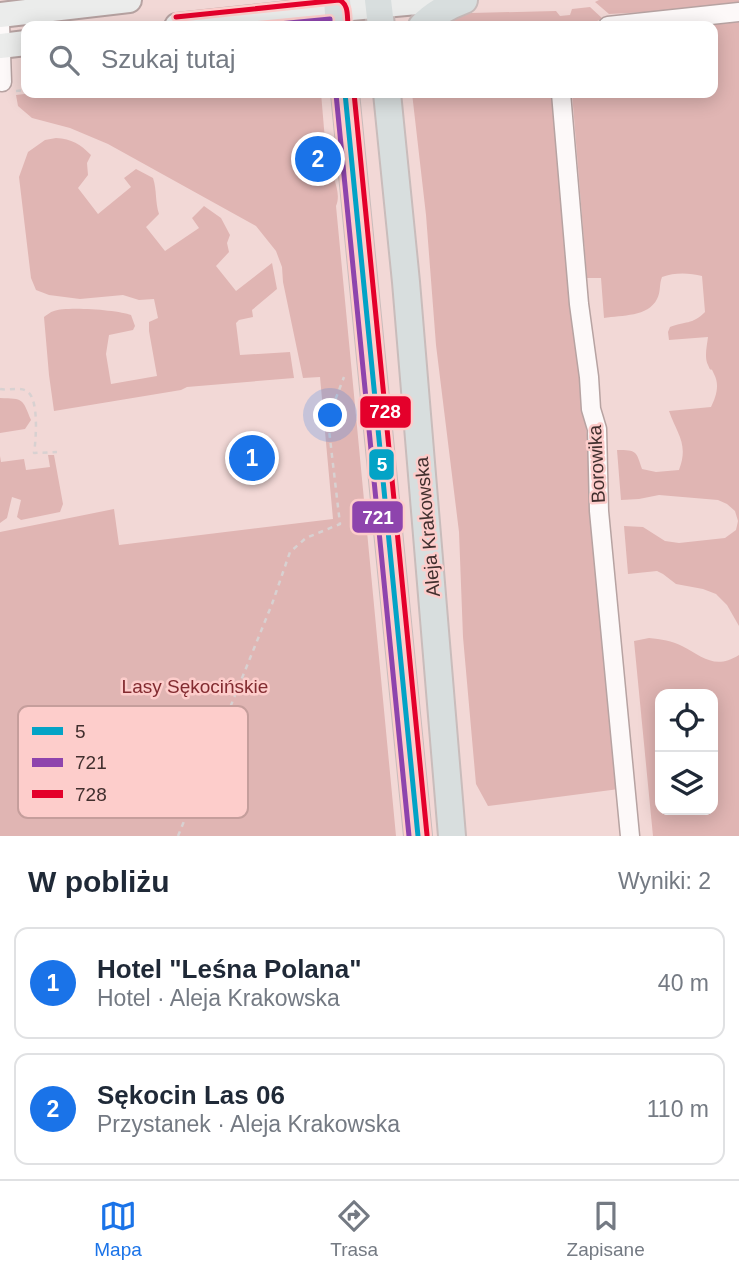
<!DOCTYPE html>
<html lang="pl">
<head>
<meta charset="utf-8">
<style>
	:root { --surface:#fff; --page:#f6f6f7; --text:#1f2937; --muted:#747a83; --line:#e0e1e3; --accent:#1a73e8 }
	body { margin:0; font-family:Helvetica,sans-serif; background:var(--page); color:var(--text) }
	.controls { position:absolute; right:21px; bottom:21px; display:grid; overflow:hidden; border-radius:14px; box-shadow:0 4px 18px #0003 }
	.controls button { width:63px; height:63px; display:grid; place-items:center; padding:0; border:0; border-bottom:2px solid var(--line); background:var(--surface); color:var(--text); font:35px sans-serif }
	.you { position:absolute; left:331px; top:416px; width:24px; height:24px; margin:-18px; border:5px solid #fff; border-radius:50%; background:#1a73e8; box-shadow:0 0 0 10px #1a73e833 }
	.badge { display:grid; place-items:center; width:46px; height:46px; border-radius:50%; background:var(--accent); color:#fff; font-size:23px; font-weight:700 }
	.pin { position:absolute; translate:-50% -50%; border:4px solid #fff; box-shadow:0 2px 7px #0006 }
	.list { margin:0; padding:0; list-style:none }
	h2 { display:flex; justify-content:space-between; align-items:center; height:91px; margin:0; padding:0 28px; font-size:30px }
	h2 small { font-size:23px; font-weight:400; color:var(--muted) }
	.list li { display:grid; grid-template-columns:46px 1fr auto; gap:21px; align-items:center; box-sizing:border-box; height:112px; margin:0 14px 14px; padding:0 14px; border:2px solid var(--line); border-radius:14px }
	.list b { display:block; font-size:26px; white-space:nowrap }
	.list p { margin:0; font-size:23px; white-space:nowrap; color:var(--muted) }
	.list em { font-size:23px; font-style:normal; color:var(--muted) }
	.icon { flex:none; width:38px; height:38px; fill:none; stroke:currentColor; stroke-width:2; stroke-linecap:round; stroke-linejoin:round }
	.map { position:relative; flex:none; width:739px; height:836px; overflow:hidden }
	.search { position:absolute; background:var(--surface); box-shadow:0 4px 18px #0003; left:21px; right:21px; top:21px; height:77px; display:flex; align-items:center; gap:18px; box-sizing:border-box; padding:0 24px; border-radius:14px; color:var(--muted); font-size:26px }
	.sheet { height:343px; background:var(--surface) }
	nav { display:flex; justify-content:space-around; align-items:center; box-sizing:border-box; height:98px; border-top:2px solid var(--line); background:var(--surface); font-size:19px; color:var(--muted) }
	nav a { display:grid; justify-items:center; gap:4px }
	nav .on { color:var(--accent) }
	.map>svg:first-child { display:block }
</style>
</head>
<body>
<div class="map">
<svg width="739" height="836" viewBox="0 0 739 836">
	<rect width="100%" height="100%" fill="#f2d8d6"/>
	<path fill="#e0b5b3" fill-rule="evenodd" d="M599,0H739V3L686,10L609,14L595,2Z
		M590,7L603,19L582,26H439L455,17L471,13L556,11L560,16L570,15L572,9Z
		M739,22V626L727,605L716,594L703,589L676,584L663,574L657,571L628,574L624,526L643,527L665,541L679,543L725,538L736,530L738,521L735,511L727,504L718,500L659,495L639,499L621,500L617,450C637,450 636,451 642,469L656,472L679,470C689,444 677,434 669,411L711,407C716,397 720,385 714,374C710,364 712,375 708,365C704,357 707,346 708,337L669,340L668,332L670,327C685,321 692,325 705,312L702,276C690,273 675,272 662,277C659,284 661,292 657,299C648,317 622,315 604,318L601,278H587L572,93H713V26H700Z
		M33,93H321L326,152L325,154L315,155V165H321V160L326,161C332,174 342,192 336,206L396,836H0V532L114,509L119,545L333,519L320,377L303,378L283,282L282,267L276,251L256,226L108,144L70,128L32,118L18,106L16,95Z
		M412,93H556L619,789L488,806L476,784L463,637L459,532L436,345L426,215Z
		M56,138C72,139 80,144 91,155L87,163L88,175L78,188L98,214L131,187L124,178L136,169L153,178C157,190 155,202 159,214L146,227L165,251L199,228L192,218L204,206L221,218L230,235L227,243L229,252L216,266L236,291L272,263L277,289L252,310L253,317L239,320L236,323L240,355L290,352L294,378L187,387L181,390L54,411L49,375L44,317C47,315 50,312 54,311C66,306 119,310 131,315L135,326L133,330L109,335L106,354L111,384L157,376L149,331V322L158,318L154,299L139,300L123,295L80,299L49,295L36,290L31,278L19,177L28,152L45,140Z
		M0,398C24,399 22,398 31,420L25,429L0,433Z
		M48,455H54L63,504L60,512L21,520L17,517L21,500L12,497L7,518L0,523V456L1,462L24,459L26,470L50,467Z
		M649,638C661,639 672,641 682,646C703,657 715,670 739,655V836H653L634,641ZM660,694H713V810H660Z"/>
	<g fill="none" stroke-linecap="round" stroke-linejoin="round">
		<g stroke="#b7a3a2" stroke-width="21">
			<path id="street" d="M0,24L2,82
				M608,26L739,12
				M561,93L579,304L589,377L591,409L597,429L599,511L630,836"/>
		</g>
		<g stroke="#b7a3a2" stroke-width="28">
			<path id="secondary" d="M0,15L129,0
				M177,26L307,12L439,0
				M0,46L26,43"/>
		</g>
		<g stroke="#c9bcbb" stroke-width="30">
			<path id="primary" d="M337,0L339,26
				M378,0L381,26
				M422,26C434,13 448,6 464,0
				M345,93L418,836
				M387,93L406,282L452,836"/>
		</g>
		<path stroke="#d8d1d1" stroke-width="2.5" stroke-dasharray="5 5" stroke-linecap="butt" d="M16,91L26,90
			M0,389C8,391 21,386 28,392C39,401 36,440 34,453L57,452
			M178,836L272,604L290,552L306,538L340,524L329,430L331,411L344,377"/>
		<use href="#street" stroke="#fdf9f9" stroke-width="18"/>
		<use href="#secondary" stroke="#ebeceb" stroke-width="24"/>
		<use href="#primary" stroke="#d8dede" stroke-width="26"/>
		<g stroke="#fdcdcb" stroke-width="10">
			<path id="bus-1" d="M345,93L418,836"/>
		</g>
		<g stroke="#fdcdcb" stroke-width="10">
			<path id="bus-2" d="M258,26L330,19V26
				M336,94L409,836"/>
		</g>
		<g stroke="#fdcdcb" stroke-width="10">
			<path id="bus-3" d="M176,17L339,0C349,4 347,16 348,25
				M354,93L427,835"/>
		</g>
		<use href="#bus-1" stroke="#03a3c6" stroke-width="5"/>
		<use href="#bus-2" stroke="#8e44ad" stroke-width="5"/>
		<use href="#bus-3" stroke="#e4002b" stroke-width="5"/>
	</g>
	<g text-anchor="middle" stroke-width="5" stroke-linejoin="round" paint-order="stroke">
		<g font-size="19" fill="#412f2e" stroke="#fdcdcb">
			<text transform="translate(596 464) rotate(-93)" y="7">Borowika</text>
			<text transform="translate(427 527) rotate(-95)" y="7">Aleja Krakowska</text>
		</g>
		<g font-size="19" fill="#822b30" stroke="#fdcdcb">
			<text x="195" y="693">Lasy Sękocińskie</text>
		</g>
	</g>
	<rect x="18" y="706" width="230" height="112" rx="10" fill="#fdcdcb" stroke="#c59e9c" stroke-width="2"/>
	<rect x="32" y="727" width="31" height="8" fill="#03a3c6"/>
	<rect x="32" y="758" width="31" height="9" fill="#8e44ad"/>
	<rect x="32" y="790" width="31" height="8" fill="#e4002b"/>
	<g font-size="19" fill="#412f2e">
		<text x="75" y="738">5</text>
		<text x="75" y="769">721</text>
		<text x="75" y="801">728</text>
	</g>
	<g stroke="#fdcdcb" stroke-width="2.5">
		<rect x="359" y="395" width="53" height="34" rx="7" fill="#e4002b"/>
		<rect x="368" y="448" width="27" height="33" rx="7" fill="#03a3c6"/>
		<rect x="351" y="500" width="53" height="34" rx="7" fill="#8e44ad"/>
	</g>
	<g font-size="19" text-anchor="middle" font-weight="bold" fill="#fff">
		<text x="385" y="418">728</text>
		<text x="382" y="471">5</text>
		<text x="378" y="524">721</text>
	</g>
</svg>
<div class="controls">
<button><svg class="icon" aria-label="locate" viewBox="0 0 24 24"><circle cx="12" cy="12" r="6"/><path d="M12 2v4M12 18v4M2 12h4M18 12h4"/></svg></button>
<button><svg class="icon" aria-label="layers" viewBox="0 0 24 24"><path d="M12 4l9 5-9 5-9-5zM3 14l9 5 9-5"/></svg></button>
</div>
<div class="you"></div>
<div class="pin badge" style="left:252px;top:458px">1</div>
<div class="pin badge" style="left:318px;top:159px">2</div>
<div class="search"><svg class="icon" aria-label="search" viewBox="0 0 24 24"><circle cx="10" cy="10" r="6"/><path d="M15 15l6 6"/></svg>Szukaj tutaj</div>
</div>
<section class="sheet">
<h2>W pobliżu<small>Wyniki: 2</small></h2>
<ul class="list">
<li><span class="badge">1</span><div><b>Hotel &quot;Leśna Polana&quot;</b><p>Hotel · Aleja Krakowska</p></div><em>40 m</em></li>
<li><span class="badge">2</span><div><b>Sękocin Las 06</b><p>Przystanek · Aleja Krakowska</p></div><em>110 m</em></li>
</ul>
</section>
<nav>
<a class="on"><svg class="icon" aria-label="map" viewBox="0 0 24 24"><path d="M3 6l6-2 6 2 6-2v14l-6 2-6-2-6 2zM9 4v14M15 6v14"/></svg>Mapa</a>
<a><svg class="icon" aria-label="directions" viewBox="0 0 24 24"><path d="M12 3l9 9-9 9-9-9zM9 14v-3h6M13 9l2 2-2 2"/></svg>Trasa</a>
<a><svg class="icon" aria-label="saved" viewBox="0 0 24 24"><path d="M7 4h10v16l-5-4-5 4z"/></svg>Zapisane</a>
</nav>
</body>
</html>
